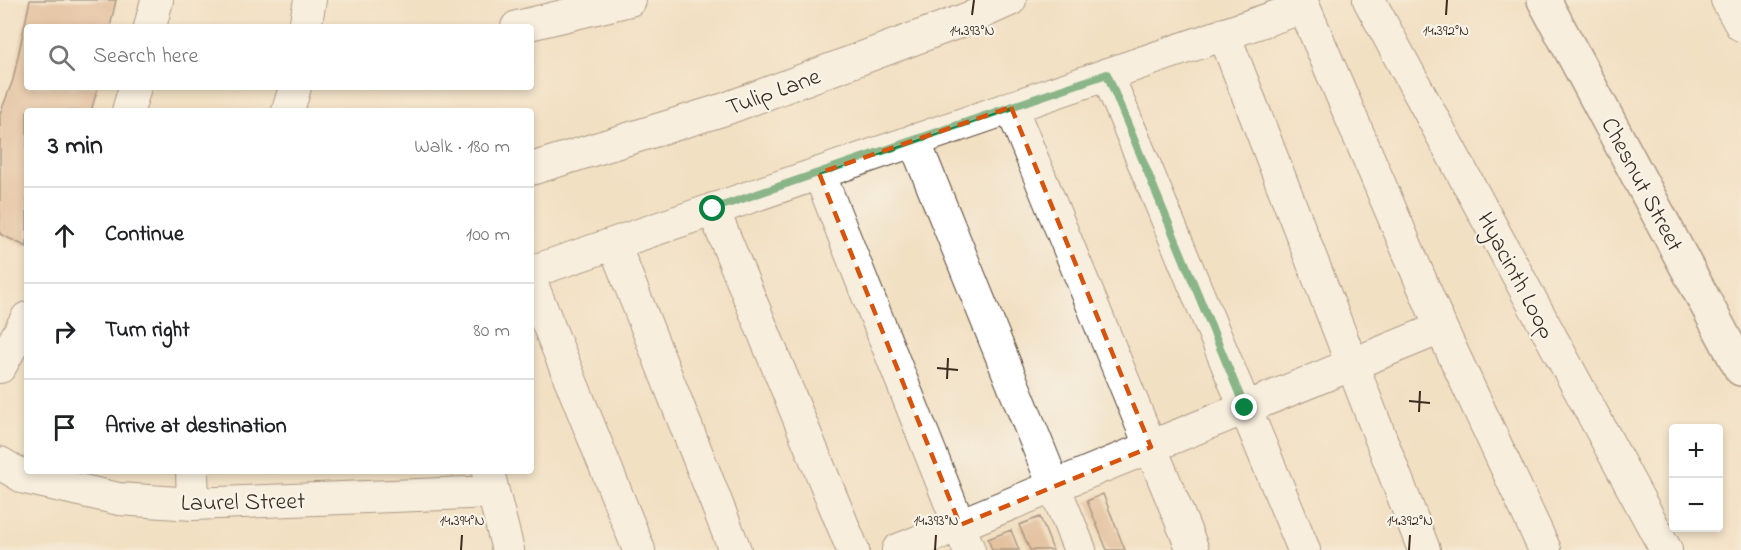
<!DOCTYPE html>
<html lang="en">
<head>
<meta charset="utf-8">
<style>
	:root { --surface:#fff; --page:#f6f6f6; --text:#202124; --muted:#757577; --line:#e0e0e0 }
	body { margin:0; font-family:"Indie Flower",sans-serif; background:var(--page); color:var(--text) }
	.controls { position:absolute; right:18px; bottom:18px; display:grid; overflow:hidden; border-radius:6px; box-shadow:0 3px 9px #0003 }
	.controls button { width:54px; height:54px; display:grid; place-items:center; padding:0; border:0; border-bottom:2px solid var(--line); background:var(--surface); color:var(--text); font:30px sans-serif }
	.stop { position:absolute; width:18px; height:18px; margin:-14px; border:4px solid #0b8043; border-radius:50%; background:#fff }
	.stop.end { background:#0b8043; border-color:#fff; box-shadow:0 2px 6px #0008 }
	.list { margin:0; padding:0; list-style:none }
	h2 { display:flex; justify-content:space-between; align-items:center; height:78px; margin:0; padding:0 24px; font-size:26px }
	h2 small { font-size:20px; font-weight:400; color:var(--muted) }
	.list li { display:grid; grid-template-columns:39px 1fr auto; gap:18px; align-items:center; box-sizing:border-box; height:96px; padding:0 24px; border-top:2px solid var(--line) }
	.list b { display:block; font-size:22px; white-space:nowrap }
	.list em { font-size:20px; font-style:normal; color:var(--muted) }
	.icon { flex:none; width:33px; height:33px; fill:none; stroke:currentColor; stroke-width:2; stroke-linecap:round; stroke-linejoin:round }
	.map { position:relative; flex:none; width:1741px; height:550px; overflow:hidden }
	.search { position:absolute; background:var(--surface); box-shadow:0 3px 9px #0003; left:24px; top:24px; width:510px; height:66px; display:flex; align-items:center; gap:15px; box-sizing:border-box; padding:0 21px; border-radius:6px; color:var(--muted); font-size:22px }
	.panel { position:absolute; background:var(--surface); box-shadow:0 3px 9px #0003; left:24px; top:108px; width:510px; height:366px; border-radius:6px }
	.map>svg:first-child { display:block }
</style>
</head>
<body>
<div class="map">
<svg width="1741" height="550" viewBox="0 0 1741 550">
	<rect width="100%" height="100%" fill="#f7f3e8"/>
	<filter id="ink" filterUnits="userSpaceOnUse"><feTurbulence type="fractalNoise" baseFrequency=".0167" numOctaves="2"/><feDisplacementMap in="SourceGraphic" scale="12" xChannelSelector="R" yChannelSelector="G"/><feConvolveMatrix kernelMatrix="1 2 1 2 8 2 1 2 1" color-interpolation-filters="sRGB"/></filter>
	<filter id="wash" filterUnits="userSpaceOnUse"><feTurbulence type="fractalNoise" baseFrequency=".008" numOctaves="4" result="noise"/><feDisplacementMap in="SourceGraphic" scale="24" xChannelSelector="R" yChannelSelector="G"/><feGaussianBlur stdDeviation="1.35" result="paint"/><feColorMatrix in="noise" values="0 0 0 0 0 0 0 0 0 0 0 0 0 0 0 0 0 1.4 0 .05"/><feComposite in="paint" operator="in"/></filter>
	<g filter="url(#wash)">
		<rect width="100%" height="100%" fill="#f2e0c3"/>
		<g id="blocks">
			<path fill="#d39d77" d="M30,0H116L110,27H27V87H98L91,111H27V247L0,234V114L13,80Z
				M1103,494L1125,550H1107L1087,501Z
				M1040,517L1053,550H1030L1019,525Z
				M1011,530L1019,550H992L988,539Z"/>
		</g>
	</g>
	<g filter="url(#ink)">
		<use href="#blocks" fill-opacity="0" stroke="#564537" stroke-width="1.5"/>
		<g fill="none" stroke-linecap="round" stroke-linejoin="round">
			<g stroke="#564537" stroke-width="34">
				<path id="minor" d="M1369,0L1666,550
					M1727,0L1741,25
					M150,27L157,0
					M305,27L310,0
					M517,27L630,0
					M1224,34L1424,550
					M1107,74L1304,550
					M1011,107L1193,550
					M128,111L135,87
					M288,111L295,87
					M914,140L1080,550
					M531,169L725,109L972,17L1010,0
					M819,173L969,550
					M713,209L853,550
					M614,244L735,550
					M531,272L1304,7L1441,328L1545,550
					M531,282L639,550
					M0,367L27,318
					M0,463L25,478L119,499L193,504L493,492
					M192,471L193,504
					M488,472L508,550
					M898,550L1441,328"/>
			</g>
			<g stroke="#564537" stroke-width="36">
				<path id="tertiary" d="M1544,0L1741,369"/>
			</g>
			<use href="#minor" stroke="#fff" stroke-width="32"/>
			<use href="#tertiary" stroke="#fff" stroke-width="33"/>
		</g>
	</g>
	<g fill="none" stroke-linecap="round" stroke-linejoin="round" filter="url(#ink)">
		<path stroke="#0b8043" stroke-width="8" d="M713,209L1107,74L1245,408"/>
	</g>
	<path d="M0 0H1741V550H0ZM1011,107L1151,447L960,525L819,173Z" fill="#f2e0c3" fill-opacity=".55" fill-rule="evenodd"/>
	<path fill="none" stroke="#d7540e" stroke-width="4.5" stroke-dasharray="12 8" stroke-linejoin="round" d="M1011,107L1151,447L960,525L819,173Z"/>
	<path fill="none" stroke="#3b2a1e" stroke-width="2" d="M972,15L974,0M1446,15L1447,0M937,368L958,370M947,379L948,358M1409,401L1430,403M1419,412L1420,391M461,550L462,535M935,550L936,535M1409,550L1410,535"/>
	<g text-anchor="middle" stroke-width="4.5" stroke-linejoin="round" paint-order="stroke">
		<g font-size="24" fill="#3b2a1e" stroke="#f7f3e8">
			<text transform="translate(773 91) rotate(-20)" y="8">Tulip Lane</text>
			<text transform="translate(1643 184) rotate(62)" y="8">Chesnut Street</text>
			<text transform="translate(1517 275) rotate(62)" y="8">Hyacinth Loop</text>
			<text transform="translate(243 501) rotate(-1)" y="8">Laurel Street</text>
		</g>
	</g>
	<g font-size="15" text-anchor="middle" fill="#3b2a1e" stroke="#f7f3e8" stroke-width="4.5" stroke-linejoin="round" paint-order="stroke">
		<text x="972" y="35">14.393°N</text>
		<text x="1446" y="35">14.392°N</text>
		<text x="462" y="525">14.394°N</text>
		<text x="936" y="525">14.393°N</text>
		<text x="1410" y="525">14.392°N</text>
	</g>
</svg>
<div class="controls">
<button>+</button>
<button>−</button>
</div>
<div class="stop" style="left:713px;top:209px"></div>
<div class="stop end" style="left:1245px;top:408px"></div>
<div class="search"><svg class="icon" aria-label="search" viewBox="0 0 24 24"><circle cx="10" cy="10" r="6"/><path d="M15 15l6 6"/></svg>Search here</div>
<section class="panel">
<h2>3 min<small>Walk · 180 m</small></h2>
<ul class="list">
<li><svg class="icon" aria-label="ahead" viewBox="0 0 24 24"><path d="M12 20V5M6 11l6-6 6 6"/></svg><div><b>Continue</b></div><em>100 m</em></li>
<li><svg class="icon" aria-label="right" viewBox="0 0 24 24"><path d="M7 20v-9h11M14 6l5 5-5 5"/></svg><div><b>Turn right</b></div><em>80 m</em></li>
<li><svg class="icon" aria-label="arrive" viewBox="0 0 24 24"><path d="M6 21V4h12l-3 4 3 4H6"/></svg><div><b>Arrive at destination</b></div></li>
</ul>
</section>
</div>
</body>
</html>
